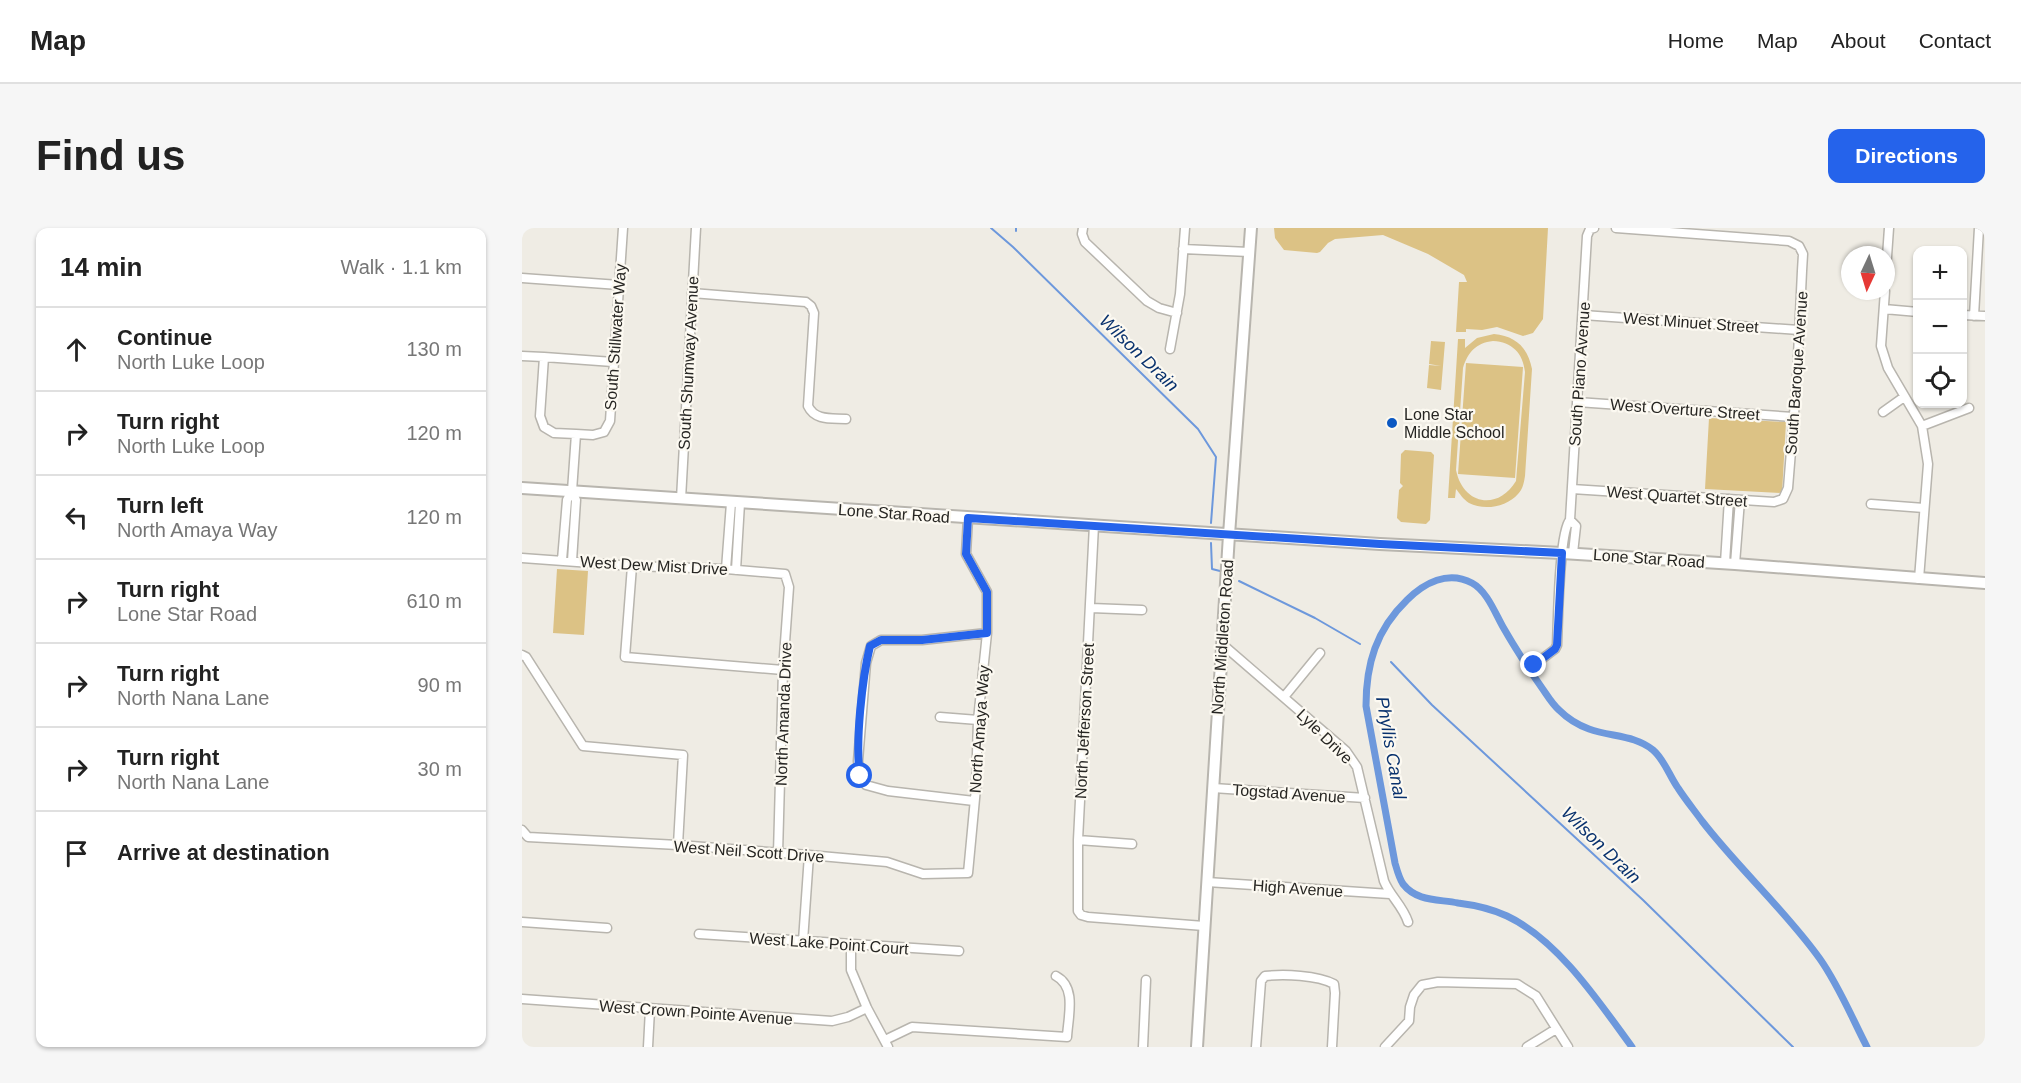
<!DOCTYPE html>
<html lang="en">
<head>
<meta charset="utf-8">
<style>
	:root { --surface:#fff; --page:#f6f6f6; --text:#222; --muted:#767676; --line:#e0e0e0; --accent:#2563eb }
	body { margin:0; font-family:Arial,sans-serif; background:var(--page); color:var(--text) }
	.controls { position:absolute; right:18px; top:18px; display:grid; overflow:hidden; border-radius:12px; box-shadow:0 2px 4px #0004 }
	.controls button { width:54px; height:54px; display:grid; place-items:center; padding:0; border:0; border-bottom:2px solid var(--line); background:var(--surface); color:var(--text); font:30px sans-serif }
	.compass { position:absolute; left:1319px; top:18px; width:54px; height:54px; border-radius:50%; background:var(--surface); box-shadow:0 2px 4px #0004; rotate:184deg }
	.stop { position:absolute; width:18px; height:18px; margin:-14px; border:4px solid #2563eb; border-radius:50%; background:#fff }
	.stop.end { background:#2563eb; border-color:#fff; box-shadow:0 2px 6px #0008 }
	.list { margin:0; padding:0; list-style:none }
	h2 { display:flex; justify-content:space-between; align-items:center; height:78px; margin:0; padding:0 24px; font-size:26px }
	h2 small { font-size:20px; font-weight:400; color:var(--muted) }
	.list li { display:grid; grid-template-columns:39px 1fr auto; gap:18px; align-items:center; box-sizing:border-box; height:84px; padding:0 24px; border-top:2px solid var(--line) }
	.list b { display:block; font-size:22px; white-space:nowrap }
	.list p { margin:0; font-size:20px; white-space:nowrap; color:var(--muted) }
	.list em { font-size:20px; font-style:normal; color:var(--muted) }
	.icon { flex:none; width:33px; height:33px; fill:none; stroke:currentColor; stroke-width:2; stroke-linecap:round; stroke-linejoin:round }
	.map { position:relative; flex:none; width:1463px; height:819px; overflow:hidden; border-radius:12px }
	header { display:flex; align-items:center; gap:36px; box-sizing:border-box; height:84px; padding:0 30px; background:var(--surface); border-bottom:2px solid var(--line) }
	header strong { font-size:28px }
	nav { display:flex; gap:33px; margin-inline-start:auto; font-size:21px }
	.intro { display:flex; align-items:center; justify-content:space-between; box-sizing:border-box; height:144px; padding:0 36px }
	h1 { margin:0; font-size:42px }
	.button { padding:15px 27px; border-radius:12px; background:var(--accent); color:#fff; font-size:21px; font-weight:700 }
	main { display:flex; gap:36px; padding:0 36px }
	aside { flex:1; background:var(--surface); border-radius:12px; box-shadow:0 2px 4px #0004 }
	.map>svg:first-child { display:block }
</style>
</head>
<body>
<header>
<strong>Map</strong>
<nav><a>Home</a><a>Map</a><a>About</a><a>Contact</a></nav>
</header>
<div class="intro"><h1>Find us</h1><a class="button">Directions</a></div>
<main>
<aside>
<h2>14 min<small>Walk · 1.1 km</small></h2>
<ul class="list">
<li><svg class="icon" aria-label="ahead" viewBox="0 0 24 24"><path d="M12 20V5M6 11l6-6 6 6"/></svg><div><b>Continue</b><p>North Luke Loop</p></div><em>130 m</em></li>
<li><svg class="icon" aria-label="right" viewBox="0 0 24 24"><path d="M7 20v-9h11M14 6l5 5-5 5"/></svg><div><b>Turn right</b><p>North Luke Loop</p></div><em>120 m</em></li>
<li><svg class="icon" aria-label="left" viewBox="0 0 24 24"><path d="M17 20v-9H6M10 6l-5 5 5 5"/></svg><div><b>Turn left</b><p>North Amaya Way</p></div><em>120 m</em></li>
<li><svg class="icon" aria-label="right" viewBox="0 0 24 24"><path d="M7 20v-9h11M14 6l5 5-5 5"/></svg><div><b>Turn right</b><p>Lone Star Road</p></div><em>610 m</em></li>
<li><svg class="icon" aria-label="right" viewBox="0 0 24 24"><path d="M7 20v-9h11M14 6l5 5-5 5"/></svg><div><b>Turn right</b><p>North Nana Lane</p></div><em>90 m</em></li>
<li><svg class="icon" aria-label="right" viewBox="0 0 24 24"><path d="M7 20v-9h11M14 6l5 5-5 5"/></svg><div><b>Turn right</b><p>North Nana Lane</p></div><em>30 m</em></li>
<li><svg class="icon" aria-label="arrive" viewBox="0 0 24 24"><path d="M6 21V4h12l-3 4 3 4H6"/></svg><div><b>Arrive at destination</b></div></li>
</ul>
</aside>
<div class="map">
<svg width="1463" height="819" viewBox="0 0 1463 819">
	<rect width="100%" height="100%" fill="#efece4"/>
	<path fill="#dcc285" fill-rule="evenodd" d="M752,0H1026L1021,91L1011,105L1001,108L975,99L960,102L944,101V104H934L937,54H945L942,47L906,26L861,7L813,11L806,15L798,24L795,25L762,22L753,10Z
		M972,106C994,108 1006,120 1010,141L1003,248C1002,254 1001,261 996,266C985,279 962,283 947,275C941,271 938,266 934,261L933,270H926L936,111H943V120L955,110ZM971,113C990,114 1001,125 1003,144L994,253C976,283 941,277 934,242L941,140C946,124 954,115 971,113Z
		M909,113L923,114L919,162L905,160L907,137L919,138L907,136Z
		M944,135L1001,139L993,250L936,246Z
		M1187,190L1264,194L1260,265L1183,261Z
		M883,222L909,224L912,227L908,292L904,296L879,294L875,290L877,262L881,258L878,255L879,226Z
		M35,341L66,343L62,407L31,405Z"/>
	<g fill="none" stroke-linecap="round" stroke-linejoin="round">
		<path stroke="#6d98dc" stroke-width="2" d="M469,0L491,19L676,201L694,229L689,295
			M494,3V0
			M689,315L690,341L698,343
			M717,353L793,390L838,416
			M869,434L910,477L1121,672L1271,819"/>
		<path stroke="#6d98dc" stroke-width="7" d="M1110,819C1077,774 1036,712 985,688C970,681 952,677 936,675C917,671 895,674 881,656C877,650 875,642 873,635L844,478C844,436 854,402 885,372C902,355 926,342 950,355C965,363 973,385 981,399C993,420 1006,440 1020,460C1025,467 1030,476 1037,482C1045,490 1056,497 1067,501C1089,509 1113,507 1131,522C1142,531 1148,549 1156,560C1163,571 1172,582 1180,593C1217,641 1263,682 1298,731C1317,758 1330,790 1345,819"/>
		<g stroke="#b8b5ae" stroke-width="11">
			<path id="minor" d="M561,0L560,6L563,14L625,73L637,80L655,85
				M661,21L727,24
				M1364,43L1367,0
				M0,50L97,57
				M1363,63L1359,118L1366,140L1400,198L1406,236L1397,351
				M170,65L284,74L289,78L292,85L286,178C293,193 310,190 324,191
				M1362,81L1396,84
				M1061,87L1277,102
				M1440,87L1463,88
				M1452,88L1457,0
				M648,121L658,66L663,0
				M0,128L22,129L18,188L22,199L32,205L54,206
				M22,129L91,134
				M1055,174L1271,189
				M1361,184L1382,169
				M1400,198L1447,180
				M1050,261L1252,274L1261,271L1266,260L1275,149L1280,43L1281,26L1277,18L1267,13L1094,0
				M159,271L174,0
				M1349,276L1402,280
				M1048,292L1065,8L1068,1L1072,0
				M572,297L556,612V683L559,687L566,689L682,698
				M0,330L110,338L204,341L263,346L267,359L261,442L256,626
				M40,332L45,272L50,263
				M50,333L54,272L50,263L54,206L71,207L82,204L88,193L101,0
				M1203,335L1207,271
				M1213,336L1218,272
				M110,338L103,429L261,442
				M204,341L209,275
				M214,342L218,275
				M569,380L620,382
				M700,416L824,523L835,539L862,653C868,668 881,678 886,694
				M0,427L4,429L61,518L161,527L156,617
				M1012,437L1033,421L1035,417C1036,396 1037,303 1048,292L1054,298L1051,325
				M762,469L798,425
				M418,489L456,492
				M691,560L843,570
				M452,573L366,563L344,557L338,548L336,533L344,435L349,418L359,412H400L465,405
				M0,602L6,609L156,617L287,627L365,634L401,646L446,645L454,560L456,492L465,405V364L444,326L446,290
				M556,612L610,616
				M685,654L868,666
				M0,694L85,700
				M177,706L437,723
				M281,713L287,627
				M329,716V742L345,780L366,819
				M0,771L310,793L326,789L345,780
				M363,812L390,799L545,809C546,789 555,759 534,748
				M126,819L128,781
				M621,819L624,752
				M734,819L739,753L743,748C762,746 795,747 812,756L813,765L810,819
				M863,819L887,793L888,779L892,767L900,757L916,754L995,756L1014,768L1046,819
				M1005,819L1034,801"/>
		</g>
		<g stroke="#b8b5ae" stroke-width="14">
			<path id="major" d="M0,260L858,316L1040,325L1213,336L1463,355
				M675,819L707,307L729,0"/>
		</g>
		<use href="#minor" stroke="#fff" stroke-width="8"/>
		<use href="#major" stroke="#fff" stroke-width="10"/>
	</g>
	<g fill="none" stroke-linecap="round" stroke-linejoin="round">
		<path stroke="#2563eb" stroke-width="8" d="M338,548C333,515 340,451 348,418L359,412H400L465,405V364L444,326L446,290L858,316L1040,325L1035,417L1033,421L1012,437"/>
	</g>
	<circle fill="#0b58c2" stroke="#fcf9f1" stroke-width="2" cx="870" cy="195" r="6"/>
	<g text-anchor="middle" stroke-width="4.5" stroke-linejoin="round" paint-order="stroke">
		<g font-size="16" fill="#272623" stroke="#fcf9f1">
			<text transform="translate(1169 94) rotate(4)" y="6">West Minuet Street</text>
			<text transform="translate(93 109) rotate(-86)" y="6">South Stillwater Way</text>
			<text transform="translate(166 135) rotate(-87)" y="6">South Shumway Avenue</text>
			<text transform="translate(1274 145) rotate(-86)" y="6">South Baroque Avenue</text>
			<text transform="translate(1057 146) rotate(-86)" y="6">South Piano Avenue</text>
			<text transform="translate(1163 181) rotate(4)" y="6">West Overture Street</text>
			<text transform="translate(1155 268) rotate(4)" y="6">West Quartet Street</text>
			<text transform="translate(372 285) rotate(4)" y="6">Lone Star Road</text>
			<text transform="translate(1127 330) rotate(4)" y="6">Lone Star Road</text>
			<text transform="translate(132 337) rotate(3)" y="6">West Dew Mist Drive</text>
			<text transform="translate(700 409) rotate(-86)" y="6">North Middleton Road</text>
			<text transform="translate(261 486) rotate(-88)" y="6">North Amanda Drive</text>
			<text transform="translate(562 493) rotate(-87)" y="6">North Jefferson Street</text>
			<text transform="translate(457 501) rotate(-86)" y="6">North Amaya Way</text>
			<text transform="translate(803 508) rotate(44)" y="6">Lyle Drive</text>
			<text transform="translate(767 565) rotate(4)" y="6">Togstad Avenue</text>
			<text transform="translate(227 623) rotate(4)" y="6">West Neil Scott Drive</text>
			<text transform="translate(776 660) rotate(4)" y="6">High Avenue</text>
			<text transform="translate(307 715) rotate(4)" y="6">West Lake Point Court</text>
			<text transform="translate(174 784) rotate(4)" y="6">West Crown Pointe Avenue</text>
		</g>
		<g font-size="16" fill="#272623" stroke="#fcf9f1" text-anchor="start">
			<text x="882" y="192">Lone Star<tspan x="882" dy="18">Middle School</tspan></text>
		</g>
		<g font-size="18" font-style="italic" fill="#09326e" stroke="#fcf9f1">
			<text transform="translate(617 125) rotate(44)" y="6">Wilson Drain</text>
			<text transform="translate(869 520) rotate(80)" y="6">Phyllis Canal</text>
			<text transform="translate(1079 617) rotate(44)" y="6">Wilson Drain</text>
		</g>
	</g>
</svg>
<div class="controls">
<button>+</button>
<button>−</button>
<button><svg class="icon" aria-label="locate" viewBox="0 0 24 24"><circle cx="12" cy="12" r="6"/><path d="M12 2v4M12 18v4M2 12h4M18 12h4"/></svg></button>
</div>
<svg class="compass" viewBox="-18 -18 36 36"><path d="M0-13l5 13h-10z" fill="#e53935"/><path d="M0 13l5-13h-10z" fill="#767676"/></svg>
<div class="stop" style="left:338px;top:548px"></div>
<div class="stop end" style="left:1012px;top:437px"></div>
</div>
</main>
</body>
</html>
